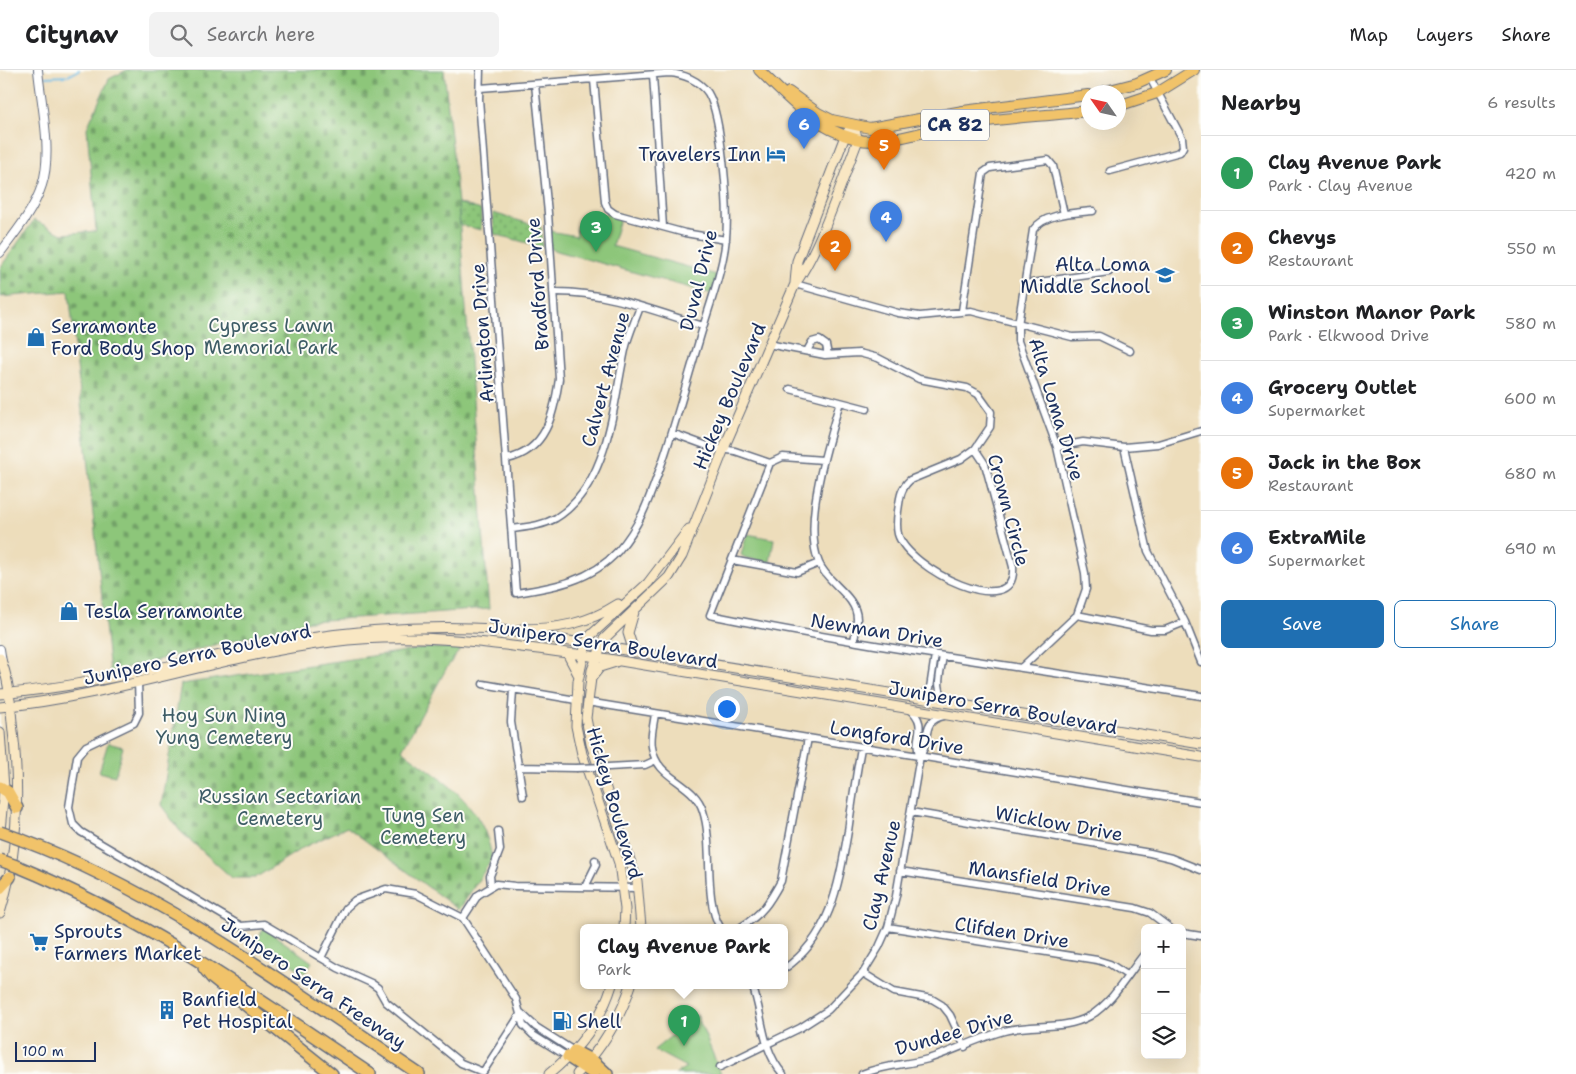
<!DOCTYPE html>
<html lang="en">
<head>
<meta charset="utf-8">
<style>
	:root { --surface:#fff; --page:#f2f2f2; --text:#202124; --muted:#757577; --line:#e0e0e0; --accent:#1f6fb2 }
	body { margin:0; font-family:"Shantell Sans",sans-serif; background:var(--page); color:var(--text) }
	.controls { position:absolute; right:15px; bottom:15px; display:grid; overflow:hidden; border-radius:8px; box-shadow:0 5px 20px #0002 }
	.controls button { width:45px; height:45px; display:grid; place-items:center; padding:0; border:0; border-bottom:1px solid var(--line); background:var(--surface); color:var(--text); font:25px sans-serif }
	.compass { position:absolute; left:1081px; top:15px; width:45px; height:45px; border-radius:50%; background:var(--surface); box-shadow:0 5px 20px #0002; rotate:304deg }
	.scale { position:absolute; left:15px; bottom:12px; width:81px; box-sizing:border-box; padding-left:5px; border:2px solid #1b2f5e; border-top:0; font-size:14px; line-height:18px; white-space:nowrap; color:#1b2f5e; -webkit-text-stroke:4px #fdfcf7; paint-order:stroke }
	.you { position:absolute; left:726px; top:638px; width:18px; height:18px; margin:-12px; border:4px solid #fff; border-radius:50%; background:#1a73e8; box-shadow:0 0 0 8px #1a73e833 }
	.badge { display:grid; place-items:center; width:32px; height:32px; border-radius:50%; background:var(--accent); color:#fff; font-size:16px; font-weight:700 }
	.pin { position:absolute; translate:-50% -41px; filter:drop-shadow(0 1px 2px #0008) }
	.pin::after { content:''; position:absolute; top:26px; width:18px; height:15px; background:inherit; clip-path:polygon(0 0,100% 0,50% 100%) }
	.popup { position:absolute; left:580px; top:854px; width:208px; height:65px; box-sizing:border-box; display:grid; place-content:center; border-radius:8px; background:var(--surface); filter:drop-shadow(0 1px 4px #0005); font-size:16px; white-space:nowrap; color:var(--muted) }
	.popup b { font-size:19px; color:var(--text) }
	.popup::after { content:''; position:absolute; left:50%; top:100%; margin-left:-10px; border:10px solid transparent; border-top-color:var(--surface) }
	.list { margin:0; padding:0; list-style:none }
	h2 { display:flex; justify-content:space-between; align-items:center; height:65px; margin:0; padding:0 20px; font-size:21px }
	h2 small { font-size:16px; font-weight:400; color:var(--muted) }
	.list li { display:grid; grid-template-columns:32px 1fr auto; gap:15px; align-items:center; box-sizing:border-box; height:75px; padding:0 20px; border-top:1px solid var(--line) }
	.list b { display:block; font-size:19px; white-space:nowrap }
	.list p { margin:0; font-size:16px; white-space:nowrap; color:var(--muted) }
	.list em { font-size:16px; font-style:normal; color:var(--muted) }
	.actions { display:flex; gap:10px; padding:15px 20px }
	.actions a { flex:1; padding:11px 0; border:1px solid var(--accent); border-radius:8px; text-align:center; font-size:18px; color:var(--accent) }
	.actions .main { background:var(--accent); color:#fff }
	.icon { flex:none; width:28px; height:28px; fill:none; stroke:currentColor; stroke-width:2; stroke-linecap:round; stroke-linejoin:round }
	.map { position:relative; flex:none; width:1201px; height:1004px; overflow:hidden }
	header { display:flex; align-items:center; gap:30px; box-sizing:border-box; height:70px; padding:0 25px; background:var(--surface); border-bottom:1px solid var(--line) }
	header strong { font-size:24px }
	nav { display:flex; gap:28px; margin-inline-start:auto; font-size:18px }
	.search { width:350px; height:45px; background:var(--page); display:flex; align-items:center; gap:12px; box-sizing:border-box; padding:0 18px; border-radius:8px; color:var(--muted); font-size:19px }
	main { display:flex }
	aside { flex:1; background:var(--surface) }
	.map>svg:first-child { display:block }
</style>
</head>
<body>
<header>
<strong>Citynav</strong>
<div class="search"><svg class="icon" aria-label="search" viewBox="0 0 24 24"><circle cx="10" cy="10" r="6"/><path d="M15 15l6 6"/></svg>Search here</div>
<nav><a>Map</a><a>Layers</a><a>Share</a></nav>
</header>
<main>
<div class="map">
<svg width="1201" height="1004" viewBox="0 0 1201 1004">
	<defs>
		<pattern id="grass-dots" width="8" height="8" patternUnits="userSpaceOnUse" patternTransform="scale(1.25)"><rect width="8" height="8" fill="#8dc67a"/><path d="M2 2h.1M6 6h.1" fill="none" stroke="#72a167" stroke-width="1.8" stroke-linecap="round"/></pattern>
		<pattern id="cemetery-stones" width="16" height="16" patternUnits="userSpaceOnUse" patternTransform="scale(1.25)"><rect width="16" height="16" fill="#8dc67a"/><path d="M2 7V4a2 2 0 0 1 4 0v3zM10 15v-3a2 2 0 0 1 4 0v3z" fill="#72a167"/></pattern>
	</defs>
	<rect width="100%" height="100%" fill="#fdfcf7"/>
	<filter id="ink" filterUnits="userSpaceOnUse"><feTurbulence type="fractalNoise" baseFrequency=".02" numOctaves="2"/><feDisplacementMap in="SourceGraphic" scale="10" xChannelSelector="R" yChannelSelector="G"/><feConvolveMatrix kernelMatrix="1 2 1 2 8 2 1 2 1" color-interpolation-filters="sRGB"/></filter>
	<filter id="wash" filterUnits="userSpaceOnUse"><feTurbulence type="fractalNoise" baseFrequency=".0096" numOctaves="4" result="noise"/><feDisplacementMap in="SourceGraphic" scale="20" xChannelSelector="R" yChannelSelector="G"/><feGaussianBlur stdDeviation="1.12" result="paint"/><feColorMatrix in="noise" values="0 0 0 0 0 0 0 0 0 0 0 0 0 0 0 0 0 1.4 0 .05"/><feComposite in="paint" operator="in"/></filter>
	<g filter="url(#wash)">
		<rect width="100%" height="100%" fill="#edddbb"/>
		<path fill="url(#grass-dots)" stroke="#547a6c" d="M458,133L481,140V160L460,155Z
			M493,143L541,157L542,177L494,164Z"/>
		<path fill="url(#cemetery-stones)" stroke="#547a6c" d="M127,0H444L458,133L489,539L309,551L110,602L69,221L0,227V198L34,150L62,164L96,161L87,58L109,9Z
			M426,578H461L446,599L402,680C443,711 485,734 492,789L459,840L347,757L304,777L255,808H232L180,761L161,735L181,614Z"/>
		<path fill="#8dc67a" stroke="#547a6c" d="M612,141L621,145L612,176L717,205L712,224L550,179L549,161L577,166L576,156Z
			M747,464L774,469L770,492L746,488L741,485Z
			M108,673L123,677L115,706L99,702Z
			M264,858L312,892L305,903L255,871Z
			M697,945L721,1004H675L686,997L654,980Z"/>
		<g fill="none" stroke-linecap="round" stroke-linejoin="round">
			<path stroke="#6bbbe6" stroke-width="2" d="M45,7L68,6L79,0"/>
		</g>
	</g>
	<g filter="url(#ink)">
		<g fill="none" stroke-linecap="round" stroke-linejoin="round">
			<g stroke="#646c7f" stroke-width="9">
				<path id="minor" d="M653,5L663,157
					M594,10L605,132L608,139L615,144L685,163L726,170
					M480,18L669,3C683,4 699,10 708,23C722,46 729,140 726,168C723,201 708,239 699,271C687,311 676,351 663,390C651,423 642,454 618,481C591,511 555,517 516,523L479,29L480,0
					M1110,101L1180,82L1183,77L1182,68L1150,8
					M795,214L898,243L920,246L971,241L1072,267L1099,266L1130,281
					M1025,214L1109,202
					M553,222C605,221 654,241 703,256
					M962,241L983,103L990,98L1048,90L1053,96L1064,144
					M768,274L825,285L859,283L878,288L919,309L967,318L978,324L991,342L990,357L975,379L961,389L910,410C900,419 900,428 898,441C897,449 896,456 898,464C908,499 1017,553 1013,497L985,394L975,379
					M807,281L812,272L819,270L826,275L828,285
					M790,319L867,339
					M840,332C828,373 802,453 819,493C827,513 857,526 857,549C857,556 855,564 854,571
					M672,363L713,378L735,381L770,393L783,387L823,390
					M1057,377L1083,372L1124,377L1158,374L1201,361
					M1124,377L1148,481L1185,552L1201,592
					M507,389C546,381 554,344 559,309L548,143L535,14
					M770,393L710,545C872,578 1037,599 1201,626
					M512,459C527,457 542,456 556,448C609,415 613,335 625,280C628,266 635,251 640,237
					M732,490L797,502L819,493
					M1077,545L1151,560H1165L1185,552
					M943,586C941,602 933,621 948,631
					M1022,597L1077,545L1086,519L1085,503L1057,377L1018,271V255L1033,160C1044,143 1075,143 1093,141
					M138,612L139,643L134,653L86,676L77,687L69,737L73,754L81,762L241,856L264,854L338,898L371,913L378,918L386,932L461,993L483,1002L521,943
					M483,614L576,630
					M513,620L511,652L523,726
					M918,627L930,618L935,585
					M587,632L1201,732
					M910,639C930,657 911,667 920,686
					M655,643C654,654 650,666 652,677C656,710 694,711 703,741C714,775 703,829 720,857
					M518,697L576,698
					M608,697L645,695L656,690
					M911,742L1150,783L1171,788L1201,800
					M900,801L1135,838L1150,843L1170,858
					M491,815L490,806L500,780L498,761
					M585,817L596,795L595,790
					M463,848L478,825L496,814L515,816L638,818
					M741,857C762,844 769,833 781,811L808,668
					M888,857L1097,890L1110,894L1127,905
					M1182,863L1201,866
					M321,888L346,838L355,830L386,819L416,824L463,848L516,929L523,955L533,965L568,987
					M784,899C831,867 839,813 848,761C852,733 856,705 861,678
					M863,903L894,922L932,929L942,935L950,945L965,977
					M752,915C763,943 761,980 783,1004
					M521,943L536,957L574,981
					M720,997L800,958L828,940L863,903L879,877L888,857L896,826L920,686C932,670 919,651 944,646
					M862,1004C883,995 906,995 928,989C954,981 978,968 1004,961C1032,953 1063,961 1090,946C1114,931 1127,905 1145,883"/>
			</g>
			<g stroke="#646c7f" stroke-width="10">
				<path id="tertiary" d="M0,183C16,162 34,140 42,115C53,82 41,34 38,0
					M0,579L2,592"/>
			</g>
			<g stroke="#646c7f" stroke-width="11">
				<path id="secondary" d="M795,213L797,191L845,66L853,55
					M521,559C557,559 587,554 618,534
					M634,582L628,563L634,542
					M567,583L579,606
					M0,588C9,608 10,631 12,652C20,716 19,781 0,843
					M592,607L600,597L616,592
					M0,624C103,615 201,586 303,569C366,559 432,555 496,559L1201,674
					M0,637C112,626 219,586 331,572C420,561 497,574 584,585L1201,687
					M0,662L4,718L0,761
					M624,857L625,839L619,793L582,684L576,656L578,611L586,573L591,565L648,513L689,459
					M641,857L637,811L591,674L586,648L592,600L604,569L669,507L682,486L727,371L795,214C821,177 841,113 858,70L853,55
					M549,1004C578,980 601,951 612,915
					M577,1004C602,978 620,949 631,915"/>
			</g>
			<g stroke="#646c7f" stroke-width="12">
				<path id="primary" d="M759,0C789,29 814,58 856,69C885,77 927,59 957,55C1000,48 1045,46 1088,41
					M789,22L818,43L832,50L870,58L963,41L1088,25
					M1102,22L1137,13L1166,0
					M1118,36L1157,23L1194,0"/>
			</g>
			<g stroke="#646c7f" stroke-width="14">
				<path id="motorway" d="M0,717L8,722L17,738
					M22,770C166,824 291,919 419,1004
					M19,797C146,849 257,928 370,1004
					M0,818L10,807
					M204,898L212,908L332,1004
					M574,981L593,991L607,1004
					M568,987L594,1004"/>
			</g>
			<use href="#minor" stroke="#fff" stroke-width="6"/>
			<use href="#tertiary" stroke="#fff" stroke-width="8"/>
			<use href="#secondary" stroke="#f9e7c3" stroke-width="9"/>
			<use href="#primary" stroke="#f1c36a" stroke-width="10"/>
			<use href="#motorway" stroke="#f1c36a" stroke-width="11"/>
			<g stroke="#646c7f" stroke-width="9" stroke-linecap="butt">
				<path id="minor-bridge" d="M576,698L608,697"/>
			</g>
			<g stroke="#646c7f" stroke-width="14" stroke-linecap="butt">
				<path id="motorway-bridge" d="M0,762L22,770
					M0,790L19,797"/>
			</g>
			<use href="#minor-bridge" stroke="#fff" stroke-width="6"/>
			<use href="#motorway-bridge" stroke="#f1c36a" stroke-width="11"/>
		</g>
	</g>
	<defs>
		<g id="hotel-bare" transform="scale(1.5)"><path d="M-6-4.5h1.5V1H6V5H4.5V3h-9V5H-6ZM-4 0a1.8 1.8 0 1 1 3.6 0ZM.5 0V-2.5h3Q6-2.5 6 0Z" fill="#1f6fb2" stroke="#fdfcf7" stroke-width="2.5" paint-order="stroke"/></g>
		<g id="school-bare" transform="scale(1.5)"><path d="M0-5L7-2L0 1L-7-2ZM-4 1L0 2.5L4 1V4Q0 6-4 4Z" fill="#1f6fb2" stroke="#fdfcf7" stroke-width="2.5" paint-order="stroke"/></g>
		<g id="shop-bare" transform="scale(1.5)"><path d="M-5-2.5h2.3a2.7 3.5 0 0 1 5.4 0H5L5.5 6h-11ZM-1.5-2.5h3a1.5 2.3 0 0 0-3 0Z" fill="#1f6fb2" stroke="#fdfcf7" stroke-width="2.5" paint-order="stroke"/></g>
		<g id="supermarket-bare" transform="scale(1.5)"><path d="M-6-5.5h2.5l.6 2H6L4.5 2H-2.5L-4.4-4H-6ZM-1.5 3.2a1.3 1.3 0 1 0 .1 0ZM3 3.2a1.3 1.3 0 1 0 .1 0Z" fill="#1f6fb2" stroke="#fdfcf7" stroke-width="2.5" paint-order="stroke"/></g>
		<g id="building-bare" transform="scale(1.5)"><path d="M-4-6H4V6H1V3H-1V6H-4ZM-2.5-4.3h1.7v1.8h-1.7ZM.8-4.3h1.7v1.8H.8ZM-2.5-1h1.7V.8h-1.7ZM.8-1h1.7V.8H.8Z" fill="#1f6fb2" stroke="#fdfcf7" stroke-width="2.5" paint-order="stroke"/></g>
		<g id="fuel-bare" transform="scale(1.5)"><path d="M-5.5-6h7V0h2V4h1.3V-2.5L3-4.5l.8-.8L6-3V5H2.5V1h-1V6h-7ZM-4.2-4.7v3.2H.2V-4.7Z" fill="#1f6fb2" stroke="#fdfcf7" stroke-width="2.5" paint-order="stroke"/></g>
	</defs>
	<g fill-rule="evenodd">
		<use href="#hotel-bare" x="776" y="84"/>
		<use href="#school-bare" x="1165" y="205"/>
		<use href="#shop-bare" x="36" y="267"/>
		<use href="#shop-bare" x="69" y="541"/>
		<use href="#supermarket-bare" x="39" y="872"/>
		<use href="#building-bare" x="167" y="940"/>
		<use href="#fuel-bare" x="562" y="951"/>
	</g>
	<g text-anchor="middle" stroke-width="4" stroke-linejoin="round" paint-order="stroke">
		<rect fill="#fdfcf7" stroke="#5f6c8c" stroke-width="1" x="921" y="39.5" width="68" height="31" rx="4"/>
		<g font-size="18" font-weight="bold" fill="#1b2f5e">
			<text x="955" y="61">CA 82</text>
		</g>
		<g font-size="19" fill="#1b2f5e" stroke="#fdfcf7" text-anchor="start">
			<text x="761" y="91" text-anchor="end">Travelers Inn</text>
			<text x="1150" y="201" text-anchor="end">Alta Loma<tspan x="1150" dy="22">Middle School</tspan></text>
			<text x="51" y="263">Serramonte<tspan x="51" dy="22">Ford Body Shop</tspan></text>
			<text x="84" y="548">Tesla Serramonte</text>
			<text x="54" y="868">Sprouts<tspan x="54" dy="22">Farmers Market</tspan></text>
			<text x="182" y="936">Banfield<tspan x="182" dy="22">Pet Hospital</tspan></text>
			<text x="577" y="958">Shell</text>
		</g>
		<g font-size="19" fill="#1b2f5e" stroke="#fdfcf7">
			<text transform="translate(698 210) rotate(-76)" y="7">Duval Drive</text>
			<text transform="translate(537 214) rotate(-94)" y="7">Bradford Drive</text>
			<text transform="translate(482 263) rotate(-94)" y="7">Arlington Drive</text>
			<text transform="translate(605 309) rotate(-75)" y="7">Calvert Avenue</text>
			<text transform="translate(729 326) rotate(-67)" y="7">Hickey Boulevard</text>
			<text transform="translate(1057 339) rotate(73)" y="7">Alta Loma Drive</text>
			<text transform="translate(1009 440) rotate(75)" y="7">Crown Circle</text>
			<text transform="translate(877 560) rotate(9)" y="7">Newman Drive</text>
			<text transform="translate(603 573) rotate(9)" y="7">Junipero Serra Boulevard</text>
			<text transform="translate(197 584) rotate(-12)" y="7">Junipero Serra Boulevard</text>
			<text transform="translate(1003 637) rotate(10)" y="7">Junipero Serra Boulevard</text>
			<text transform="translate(897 667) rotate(9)" y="7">Longford Drive</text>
			<text transform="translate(615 733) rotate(74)" y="7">Hickey Boulevard</text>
			<text transform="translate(1059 753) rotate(10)" y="7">Wicklow Drive</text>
			<text transform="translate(881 805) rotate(-77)" y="7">Clay Avenue</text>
			<text transform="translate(1040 808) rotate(9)" y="7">Mansfield Drive</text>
			<text transform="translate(1012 862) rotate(9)" y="7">Clifden Drive</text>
			<text transform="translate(314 913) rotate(34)" y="7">Junipero Serra Freeway</text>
			<text transform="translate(954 962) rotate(-16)" y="7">Dundee Drive</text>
		</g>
		<g font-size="19" fill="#3d5c66" stroke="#fdfcf7">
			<text x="271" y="262">Cypress Lawn<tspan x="271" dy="22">Memorial Park</tspan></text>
			<text x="224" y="652">Hoy Sun Ning<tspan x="224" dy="22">Yung Cemetery</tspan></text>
			<text x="280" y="733">Russian Sectarian<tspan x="280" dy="22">Cemetery</tspan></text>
			<text x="423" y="752">Tung Sen<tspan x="423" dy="22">Cemetery</tspan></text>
		</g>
	</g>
</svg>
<div class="controls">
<button>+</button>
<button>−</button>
<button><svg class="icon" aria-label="layers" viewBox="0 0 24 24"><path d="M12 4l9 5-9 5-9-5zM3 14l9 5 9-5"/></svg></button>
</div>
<svg class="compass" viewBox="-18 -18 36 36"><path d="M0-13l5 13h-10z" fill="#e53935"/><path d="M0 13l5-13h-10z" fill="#757577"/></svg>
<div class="scale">100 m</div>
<div class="you"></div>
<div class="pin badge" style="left:684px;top:976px;background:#2e9e5b">1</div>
<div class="popup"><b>Clay Avenue Park</b>Park</div>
<div class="pin badge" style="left:835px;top:201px;background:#e8710a">2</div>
<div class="pin badge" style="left:596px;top:182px;background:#2e9e5b">3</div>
<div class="pin badge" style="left:886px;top:172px;background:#3f7fe0">4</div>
<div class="pin badge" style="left:884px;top:100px;background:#e8710a">5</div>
<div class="pin badge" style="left:804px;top:79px;background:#3f7fe0">6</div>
</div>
<aside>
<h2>Nearby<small>6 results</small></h2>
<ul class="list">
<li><span class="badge" style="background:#2e9e5b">1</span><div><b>Clay Avenue Park</b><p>Park · Clay Avenue</p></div><em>420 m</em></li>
<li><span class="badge" style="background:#e8710a">2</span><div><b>Chevys</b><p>Restaurant</p></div><em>550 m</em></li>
<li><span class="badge" style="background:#2e9e5b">3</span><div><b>Winston Manor Park</b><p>Park · Elkwood Drive</p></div><em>580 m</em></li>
<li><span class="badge" style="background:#3f7fe0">4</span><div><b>Grocery Outlet</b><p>Supermarket</p></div><em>600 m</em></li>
<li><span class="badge" style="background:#e8710a">5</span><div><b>Jack in the Box</b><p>Restaurant</p></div><em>680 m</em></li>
<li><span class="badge" style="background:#3f7fe0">6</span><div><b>ExtraMile</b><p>Supermarket</p></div><em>690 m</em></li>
</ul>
<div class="actions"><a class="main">Save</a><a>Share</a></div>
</aside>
</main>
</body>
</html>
